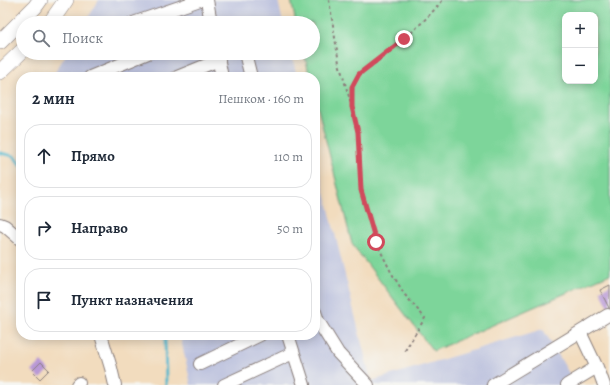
<!DOCTYPE html>
<html lang="ru">
<head>
<meta charset="utf-8">
<style>
	:root { --surface:#fff; --page:#f2f2f3; --text:#1f2937; --muted:#747a83; --line:#e0e1e3 }
	body { margin:0; font-family:Alegreya,serif; background:var(--page); color:var(--text) }
	.controls { position:absolute; right:12px; top:12px; display:grid; overflow:hidden; border-radius:8px; box-shadow:0 2px 10px #0003 }
	.controls button { width:36px; height:36px; display:grid; place-items:center; padding:0; border:0; border-bottom:1px solid var(--line); background:var(--surface); color:var(--text); font:20px sans-serif }
	.stop { position:absolute; width:12px; height:12px; margin:-9px; border:3px solid #d1495b; border-radius:50%; background:#fff }
	.stop.end { background:#d1495b; border-color:#fff; box-shadow:0 1px 4px #0008 }
	.list { margin:0; padding:0; list-style:none }
	h2 { display:flex; justify-content:space-between; align-items:center; height:52px; margin:0; padding:0 16px; font-size:17px }
	h2 small { font-size:13px; font-weight:400; color:var(--muted) }
	.list li { display:grid; grid-template-columns:26px 1fr auto; gap:12px; align-items:center; box-sizing:border-box; height:64px; margin:0 8px 8px; padding:0 8px; border:1px solid var(--line); border-radius:16px }
	.list b { display:block; font-size:15px; white-space:nowrap }
	.list em { font-size:13px; font-style:normal; color:var(--muted) }
	.icon { flex:none; width:22px; height:22px; fill:none; stroke:currentColor; stroke-width:2; stroke-linecap:round; stroke-linejoin:round }
	.map { position:relative; flex:none; width:610px; height:385px; overflow:hidden }
	.search { position:absolute; background:var(--surface); box-shadow:0 2px 10px #0003; left:16px; top:16px; width:304px; height:44px; display:flex; align-items:center; gap:10px; box-sizing:border-box; padding:0 14px; border-radius:22px; color:var(--muted); font-size:15px }
	.panel { position:absolute; background:var(--surface); box-shadow:0 2px 10px #0003; left:16px; top:72px; width:304px; height:268px; border-radius:16px }
	.map>svg:first-child { display:block }
</style>
</head>
<body>
<div class="map">
<svg width="610" height="385" viewBox="0 0 610 385">
	<rect width="100%" height="100%" fill="#f6f6f2"/>
	<filter id="ink" filterUnits="userSpaceOnUse"><feTurbulence type="fractalNoise" baseFrequency=".025" numOctaves="2"/><feDisplacementMap in="SourceGraphic" scale="8" xChannelSelector="R" yChannelSelector="G"/><feConvolveMatrix kernelMatrix="1 2 1 2 8 2 1 2 1" color-interpolation-filters="sRGB"/></filter>
	<filter id="wash" filterUnits="userSpaceOnUse"><feTurbulence type="fractalNoise" baseFrequency=".012" numOctaves="4" result="noise"/><feDisplacementMap in="SourceGraphic" scale="16" xChannelSelector="R" yChannelSelector="G"/><feGaussianBlur stdDeviation="0.9" result="paint"/><feColorMatrix in="noise" values="0 0 0 0 0 0 0 0 0 0 0 0 0 0 0 0 0 1.4 0 .05"/><feComposite in="paint" operator="in"/></filter>
	<g filter="url(#wash)">
		<rect width="100%" height="100%" fill="#f2dcbe"/>
		<path fill="#bec3de" d="M99,0H278L283,23H85Z
			M67,53H291L297,77H52Z
			M315,152L371,381L543,329L576,385H191L180,335H315Z"/>
		<path fill="#7dd59a" stroke="#507c6a" fill-rule="evenodd" d="M291,0H610V274L433,351L352,244L315,97V77H310L304,53H313V23H296ZM565,15H595V81H565Z"/>
		<g fill="none" stroke-linecap="round" stroke-linejoin="round">
			<path stroke="#50b8ce" stroke-width="3" d="M0,153L14,156L21,166
				M165,335L166,385"/>
		</g>
		<g id="blocks">
			<path fill="#b999d6" d="M610,285V310L600,290Z
				M41,362L49,370L40,379L32,371Z"/>
		</g>
	</g>
	<g filter="url(#ink)">
		<use href="#blocks" fill-opacity="0" stroke="#8a7f7c" stroke-width="1"/>
		<g fill="none" stroke-linecap="round" stroke-linejoin="round">
			<g stroke="#8a7f7c" stroke-width="14">
				<path id="minor" d="M207,0L211,23
					M133,23L200,0
					M217,53L222,77
					M245,53L251,77
					M90,77L148,53
					M177,77L219,60
					M0,224L5,226L21,240
					M315,312L318,321L338,353L368,385
					M580,332L600,374L604,385
					M101,335L111,368L115,385
					M288,335L304,385
					M200,364L260,335
					M77,385L79,383
					M224,385L293,353
					M493,385L608,315
					M567,385L597,367"/>
			</g>
			<g stroke="#8a7f7c" stroke-width="16">
				<path id="major" d="M50,23L66,0
					M0,42L35,7L40,0
					M0,72L23,50"/>
			</g>
			<path stroke="#8a7f7c" stroke-width="2" stroke-dasharray="3 3" stroke-linecap="butt" d="M329,0L339,63L352,107C352,95 351,85 359,75C366,67 377,63 384,56C405,39 425,21 443,0
				M352,107L358,132L361,190L376,242L391,272L405,295L425,318L404,352"/>
			<use href="#minor" stroke="#fff" stroke-width="12"/>
			<use href="#major" stroke="#fff" stroke-width="15"/>
		</g>
	</g>
	<g fill="none" stroke-linecap="round" stroke-linejoin="round" filter="url(#ink)">
		<path stroke="#d1495b" stroke-width="5" d="M376,242L361,190L358,132L352,107V87L359,74L404,39"/>
	</g>
</svg>
<div class="controls">
<button>+</button>
<button>−</button>
</div>
<div class="stop" style="left:376px;top:242px"></div>
<div class="stop end" style="left:404px;top:39px"></div>
<div class="search"><svg class="icon" aria-label="search" viewBox="0 0 24 24"><circle cx="10" cy="10" r="6"/><path d="M15 15l6 6"/></svg>Поиск</div>
<section class="panel">
<h2>2 мин<small>Пешком · 160 m</small></h2>
<ul class="list">
<li><svg class="icon" aria-label="ahead" viewBox="0 0 24 24"><path d="M12 20V5M6 11l6-6 6 6"/></svg><div><b>Прямо</b></div><em>110 m</em></li>
<li><svg class="icon" aria-label="right" viewBox="0 0 24 24"><path d="M7 20v-9h11M14 6l5 5-5 5"/></svg><div><b>Направо</b></div><em>50 m</em></li>
<li><svg class="icon" aria-label="arrive" viewBox="0 0 24 24"><path d="M6 21V4h12l-3 4 3 4H6"/></svg><div><b>Пункт назначения</b></div></li>
</ul>
</section>
</div>
</body>
</html>
